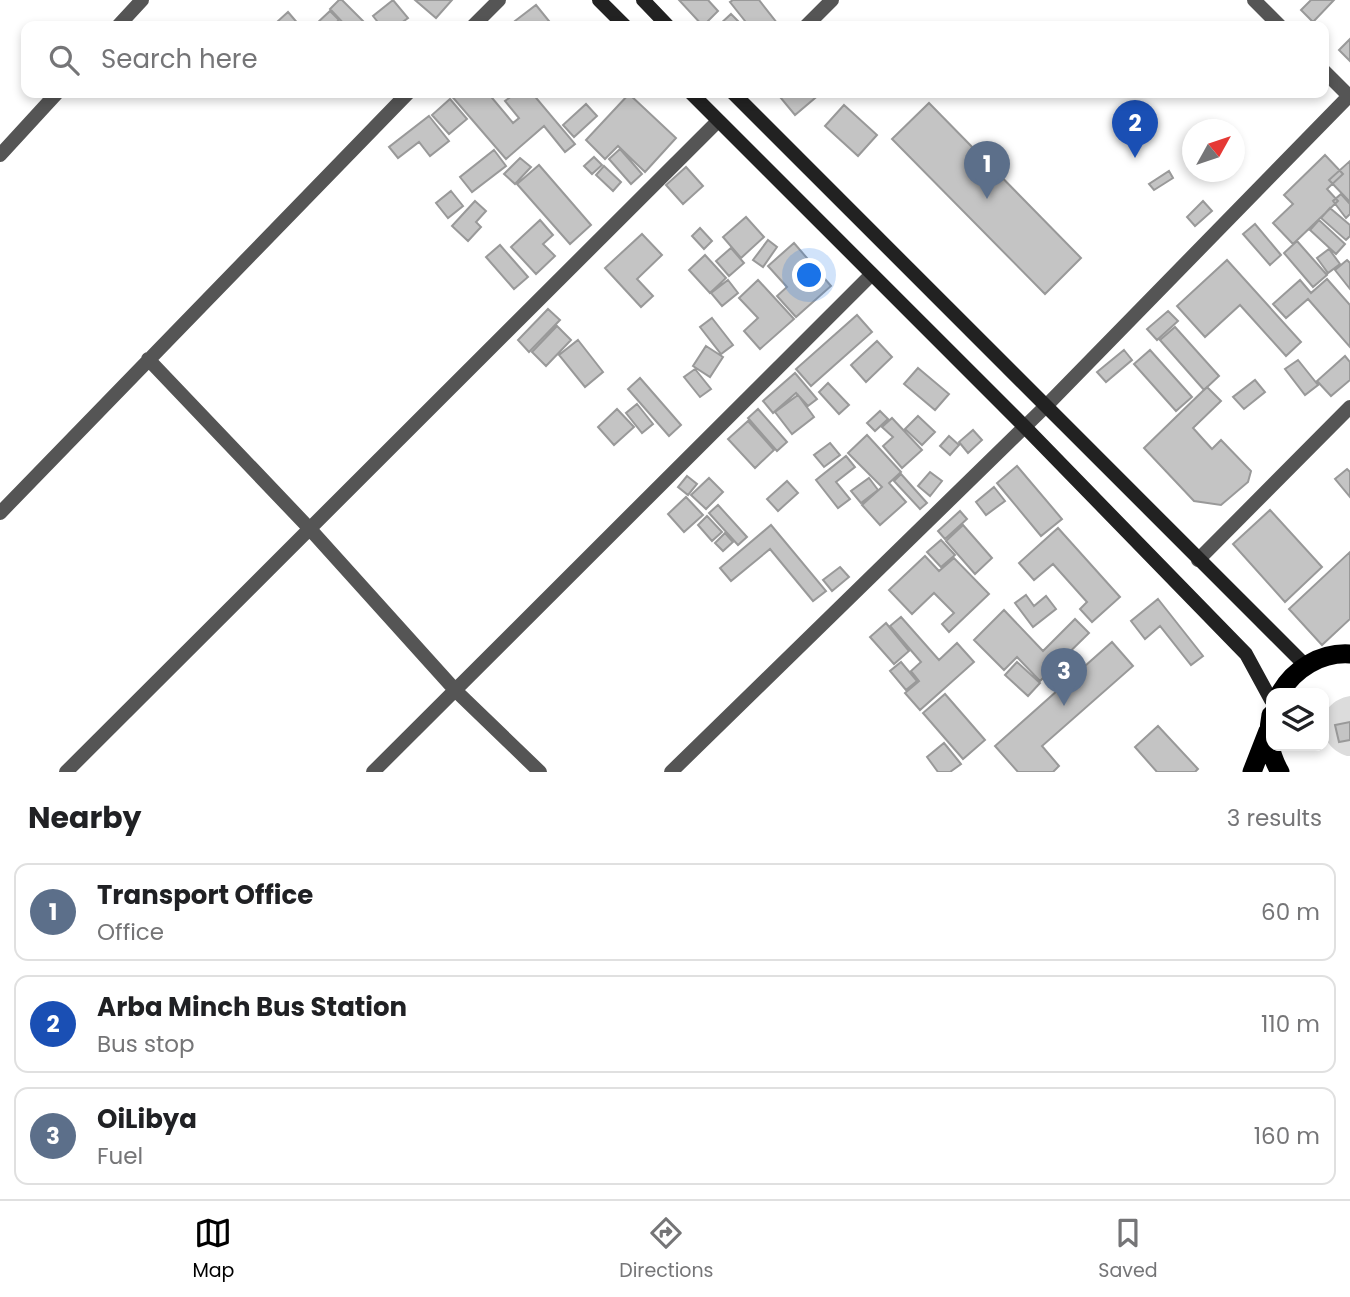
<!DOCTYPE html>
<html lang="en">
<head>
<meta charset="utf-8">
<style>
	:root { --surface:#fff; --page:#f6f6f6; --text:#202124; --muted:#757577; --line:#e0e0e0; --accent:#000 }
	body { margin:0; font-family:Poppins,sans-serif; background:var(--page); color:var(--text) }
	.controls { position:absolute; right:21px; bottom:21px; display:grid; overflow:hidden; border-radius:14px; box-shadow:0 4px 10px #0003 }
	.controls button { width:63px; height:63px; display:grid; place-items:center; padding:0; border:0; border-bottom:2px solid var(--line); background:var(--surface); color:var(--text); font:35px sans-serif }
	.compass { position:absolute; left:1182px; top:119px; width:63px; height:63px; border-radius:50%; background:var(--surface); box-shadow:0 4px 10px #0003; rotate:50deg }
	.you { position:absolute; left:810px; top:276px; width:24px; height:24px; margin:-18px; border:5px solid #fff; border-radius:50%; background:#1a73e8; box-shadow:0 0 0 10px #1a73e833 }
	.badge { display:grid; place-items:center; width:46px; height:46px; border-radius:50%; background:var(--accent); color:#fff; font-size:23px; font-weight:700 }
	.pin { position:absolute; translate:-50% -58px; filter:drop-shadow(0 2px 4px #0008) }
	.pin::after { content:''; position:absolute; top:37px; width:24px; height:21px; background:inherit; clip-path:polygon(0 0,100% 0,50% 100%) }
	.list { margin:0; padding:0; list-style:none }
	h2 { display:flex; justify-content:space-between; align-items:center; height:91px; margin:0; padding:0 28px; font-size:30px }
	h2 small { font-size:23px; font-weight:400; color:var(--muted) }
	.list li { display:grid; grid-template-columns:46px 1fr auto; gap:21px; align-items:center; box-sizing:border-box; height:98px; margin:0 14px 14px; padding:0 14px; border:2px solid var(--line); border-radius:14px }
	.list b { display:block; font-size:26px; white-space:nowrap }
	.list p { margin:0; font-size:23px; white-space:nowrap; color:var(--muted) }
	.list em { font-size:23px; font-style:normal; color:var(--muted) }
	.icon { flex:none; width:38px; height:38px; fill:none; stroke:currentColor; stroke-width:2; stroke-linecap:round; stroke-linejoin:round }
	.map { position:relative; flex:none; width:1350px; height:772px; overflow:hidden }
	.search { position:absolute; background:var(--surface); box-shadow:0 4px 10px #0003; left:21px; right:21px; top:21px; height:77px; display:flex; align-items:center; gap:18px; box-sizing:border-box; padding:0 24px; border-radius:14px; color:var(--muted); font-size:26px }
	.sheet { height:427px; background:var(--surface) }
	nav { display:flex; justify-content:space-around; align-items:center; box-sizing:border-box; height:98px; border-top:2px solid var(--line); background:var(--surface); font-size:19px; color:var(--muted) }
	nav a { display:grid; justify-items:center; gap:4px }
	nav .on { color:var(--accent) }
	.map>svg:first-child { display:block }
</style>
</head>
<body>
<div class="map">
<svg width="1350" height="772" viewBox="0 0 1350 772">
	<rect width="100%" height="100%" fill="#fff"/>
	<path fill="#dcdcdc" d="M1350,696V756H1347C1314,746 1314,702 1350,696Z"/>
	<path fill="#c4c4c4" stroke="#999" stroke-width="2" d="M339,0H342L368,26H346L330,9Z
		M393,0L408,18L397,26H381L373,16Z
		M415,0H452L436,18Z
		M679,0H708L718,11L703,26Z
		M733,0H759L777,23L772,26H749L730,2Z
		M1311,0H1334L1313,22L1301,10Z
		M536,5L553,26H513L511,24Z
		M330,11L339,20L332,26H318L316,24Z
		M288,12L300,26H282L278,21Z
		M731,14L743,26H718Z
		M1350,39V61L1339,50Z
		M449,93H488L513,123L519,118L505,101L516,93H532L575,144L565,152L544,126L506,159Z
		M786,93H821L795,115L780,97Z
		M629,94L676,138L645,172L618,146L605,159L586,140Z
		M450,99L467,119L449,134L432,115Z
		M929,103L1081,258L1045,294L892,139Z
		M586,104L597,116L574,137L563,125Z
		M844,105L877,135L858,156L825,126Z
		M429,116L449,141L430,156L419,142L398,158L389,147Z
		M620,149L642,174L631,184L609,159Z
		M494,150L506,166L472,192L460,177Z
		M1325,155L1343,174L1327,189L1338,201L1293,244L1273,223L1293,204L1284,195Z
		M594,157L602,165L592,174L584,166Z
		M520,158L531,167L515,184L504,174Z
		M1350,161V202L1329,180Z
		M539,165L591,225L570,244L517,184Z
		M604,166L621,182L613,191L596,175Z
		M686,167L703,186L683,204L666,185Z
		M1169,171L1173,178L1154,190L1149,184Z
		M451,191L463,206L448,218L436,203Z
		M1341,194L1350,204V214L1346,218L1333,201Z
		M475,201L486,211L476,222L481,227L468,241L452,226Z
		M1203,201L1212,211L1195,226L1187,217Z
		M1330,208L1350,225V236L1346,240L1321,218Z
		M746,217L764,237L741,258L723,237Z
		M540,220L553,235L543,244L555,256L536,274L511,247Z
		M1319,220L1345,244L1336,254L1310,230Z
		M1255,224L1281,255L1270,265L1243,234Z
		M700,228L712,241L704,249L692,236Z
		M642,234L662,255L637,279L653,296L641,307L605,268Z
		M768,240L777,247L763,267L753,260Z
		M1297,241L1327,275L1313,287L1284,253Z
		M794,243L831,286L796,317L777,296L787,287L768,266Z
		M500,245L528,277L514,289L486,257Z
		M731,248L744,263L729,276L716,261Z
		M1329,249L1340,264L1328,273L1317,258Z
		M705,255L726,278L710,293L689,270Z
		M1227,260L1301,342L1286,356L1240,305L1205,337L1177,306Z
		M1347,260L1350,263V289L1335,270Z
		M1327,279L1350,305V347L1308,299L1286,318L1273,304L1300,280L1311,293Z
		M728,280L738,293L722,306L711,293Z
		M758,280L794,319L760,349L744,331L758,318L739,298Z
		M548,309L560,320L529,352L518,340Z
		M1168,311L1178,321L1157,340L1147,329Z
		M857,315L872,332L811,386L796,369Z
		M712,318L733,345L721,354L700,327Z
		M557,326L571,340L546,366L532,352Z
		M1175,327L1219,376L1204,390L1160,340Z
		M578,340L603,372L585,387L559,355Z
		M877,341L892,357L866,382L851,365Z
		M706,346L723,357L710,377L693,366Z
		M1124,350L1132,360L1106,382L1097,372Z
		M1150,350L1192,397L1176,411L1134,364Z
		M1345,356L1350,362V380L1331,396L1317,381Z
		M1298,360L1318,385L1305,395L1285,369Z
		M918,368L949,394L935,410L904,384Z
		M695,369L711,389L700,397L684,377Z
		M795,373L817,399L808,406L796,393L773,413L763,401Z
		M640,378L681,425L669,436L628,389Z
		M1255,380L1265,392L1244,409L1233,397Z
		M828,383L849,405L839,414L819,392Z
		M1207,387L1221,401L1193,428L1212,449L1221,440L1251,471L1248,482L1221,505L1194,501L1144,448Z
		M798,395L814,417L792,434L775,412Z
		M637,404L653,424L642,433L626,413Z
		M617,409L634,427L614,445L598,427Z
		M758,409L787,442L777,451L748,418Z
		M880,411L888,419L875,431L867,423Z
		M918,416L935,432L922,445L905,429Z
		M892,418L922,450L902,468L883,446L893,437L882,427Z
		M748,421L774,450L755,468L728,439Z
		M973,430L982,440L968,453L959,442Z
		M867,435L901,472L889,483L906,502L880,525L862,505L882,487L848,453Z
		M949,436L959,445L950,455L940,446Z
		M830,443L840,455L824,467L814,455Z
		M846,456L855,467L836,482L850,499L838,508L816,480Z
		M1017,466L1062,519L1041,536L997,483Z
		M1347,469L1350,472V497L1335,479Z
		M930,472L942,481L930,496L918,486Z
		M901,474L927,503L920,509L894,481Z
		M687,476L697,484L688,495L678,487Z
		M709,478L723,492L706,509L691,495Z
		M869,478L878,490L861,503L851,491Z
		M787,481L798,493L778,511L767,499Z
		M994,487L1005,501L986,515L976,502Z
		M686,497L703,515L684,532L668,514Z
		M718,505L747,537L738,545L709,513Z
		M1270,510L1322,567L1285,602L1233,544Z
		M960,511L967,519L945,539L938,531Z
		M707,516L722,532L712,541L698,525Z
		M771,525L826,591L813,601L770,549L731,581L720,568Z
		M963,525L992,558L975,574L946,541Z
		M1058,528L1120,597L1092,622L1080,609L1087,602L1053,564L1034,580L1019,563Z
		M725,533L733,542L723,551L715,543Z
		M941,540L955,555L941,567L927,552Z
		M1350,552V619L1322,645L1289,609Z
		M925,556L939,571L954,558L989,594L949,632L942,624L954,613L934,593L912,614L889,590Z
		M840,567L849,577L832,591L823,580Z
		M1026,595L1034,606L1046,596L1056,609L1033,627L1015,603Z
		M1158,599L1203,656L1191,665L1160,626L1145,639L1131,621Z
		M1004,610L1043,651L1075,619L1089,633L1040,681L1017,657L1004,670L974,640Z
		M901,617L939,660L957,643L974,662L920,710L905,693L919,681L911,671L921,662L890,626Z
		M886,623L909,651L894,664L870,637Z
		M1112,642L1133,666L1042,746L1059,766L1053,772H1018L995,746Z
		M901,662L917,681L906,690L890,671Z
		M1017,662L1040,683L1028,696L1005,675Z
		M945,694L985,740L963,759L923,713Z
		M1350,722V740L1339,742L1335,725Z
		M1158,726L1198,769L1195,772H1157L1135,747Z
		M944,743L961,764L950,772H938L927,757Z"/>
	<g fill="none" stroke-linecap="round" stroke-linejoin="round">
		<path stroke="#555" stroke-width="14" d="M1254,0L1280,26
			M118,26L142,0
			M473,26L499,0
			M806,26L832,0
			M1324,71L1350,97
			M0,155L57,93
			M148,359L309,528L456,691L540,772
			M0,513L408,93
			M1198,560L1350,407
			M66,772L718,121
			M373,772L871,275
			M671,772L1047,405L1349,96"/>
		<path stroke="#222" stroke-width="14" d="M599,0L625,26
			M643,0L668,26
			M691,93L1024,426L1246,654L1271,700
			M733,93L1305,665"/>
		<path stroke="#000" stroke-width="19" d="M1280,693C1294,669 1321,652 1350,654
			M1271,715C1267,736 1269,753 1280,772
			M1252,772L1268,731"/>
	</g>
</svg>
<div class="controls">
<button><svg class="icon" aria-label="layers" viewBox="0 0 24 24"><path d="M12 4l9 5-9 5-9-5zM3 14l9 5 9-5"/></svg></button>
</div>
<svg class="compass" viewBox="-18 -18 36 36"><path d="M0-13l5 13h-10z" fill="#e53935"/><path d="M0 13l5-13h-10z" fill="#757577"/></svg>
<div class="you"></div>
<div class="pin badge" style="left:987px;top:199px;background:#5c6f8a">1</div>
<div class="pin badge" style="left:1135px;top:158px;background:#1a4fb4">2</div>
<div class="pin badge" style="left:1064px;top:706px;background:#5c6f8a">3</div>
<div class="search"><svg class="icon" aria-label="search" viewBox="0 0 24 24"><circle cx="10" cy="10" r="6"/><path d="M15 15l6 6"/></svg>Search here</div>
</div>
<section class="sheet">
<h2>Nearby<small>3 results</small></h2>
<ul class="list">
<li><span class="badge" style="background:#5c6f8a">1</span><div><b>Transport Office</b><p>Office</p></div><em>60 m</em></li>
<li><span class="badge" style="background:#1a4fb4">2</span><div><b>Arba Minch Bus Station</b><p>Bus stop</p></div><em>110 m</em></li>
<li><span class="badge" style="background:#5c6f8a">3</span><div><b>OiLibya</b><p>Fuel</p></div><em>160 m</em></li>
</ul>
</section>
<nav>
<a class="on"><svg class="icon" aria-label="map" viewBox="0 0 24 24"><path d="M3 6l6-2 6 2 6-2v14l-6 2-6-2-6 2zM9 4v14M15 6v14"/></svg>Map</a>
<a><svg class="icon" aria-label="directions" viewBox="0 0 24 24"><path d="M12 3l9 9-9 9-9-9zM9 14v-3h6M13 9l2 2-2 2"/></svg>Directions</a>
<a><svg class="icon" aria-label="saved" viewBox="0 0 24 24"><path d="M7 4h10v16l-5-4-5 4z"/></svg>Saved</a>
</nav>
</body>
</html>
